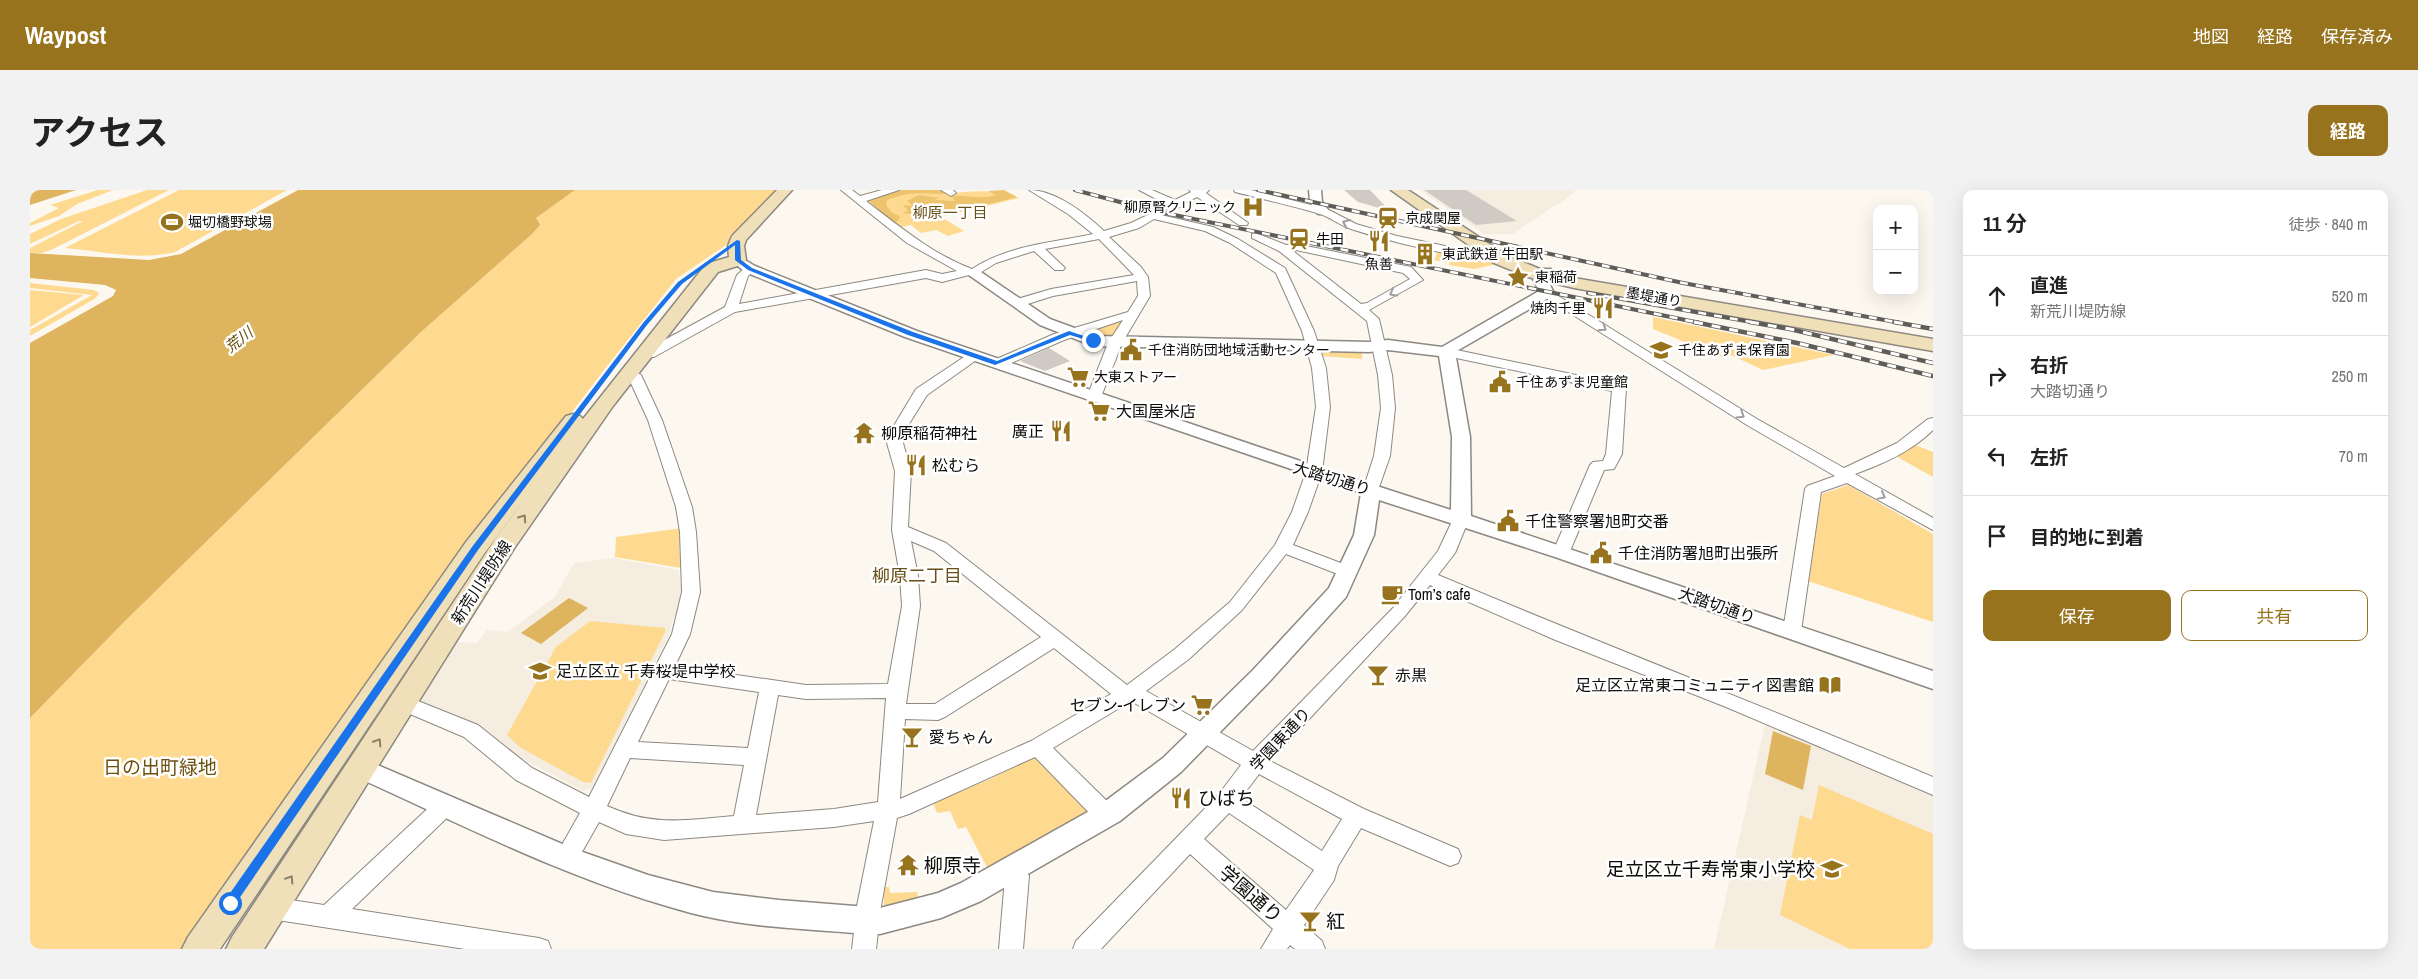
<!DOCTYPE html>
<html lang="ja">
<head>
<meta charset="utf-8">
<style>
	:root { --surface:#fff; --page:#f2f2f2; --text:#222; --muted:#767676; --line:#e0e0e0; --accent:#98731e }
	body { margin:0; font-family:"Archivo Narrow","Noto Sans JP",sans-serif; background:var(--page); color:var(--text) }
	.controls { position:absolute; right:15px; top:15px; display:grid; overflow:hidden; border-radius:10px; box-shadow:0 5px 20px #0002 }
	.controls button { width:45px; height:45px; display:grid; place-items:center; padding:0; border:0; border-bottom:1px solid var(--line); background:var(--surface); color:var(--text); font:25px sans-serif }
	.stop { position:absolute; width:15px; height:15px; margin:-11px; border:4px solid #1a73e8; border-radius:50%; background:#fff }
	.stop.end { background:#1a73e8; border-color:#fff; box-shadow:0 1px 5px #0008 }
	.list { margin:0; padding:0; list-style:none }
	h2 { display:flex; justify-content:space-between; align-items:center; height:65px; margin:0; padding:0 20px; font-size:21px }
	h2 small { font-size:16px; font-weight:400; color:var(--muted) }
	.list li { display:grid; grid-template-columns:32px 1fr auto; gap:15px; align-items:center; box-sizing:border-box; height:80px; padding:0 20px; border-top:1px solid var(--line) }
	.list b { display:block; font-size:19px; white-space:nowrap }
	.list p { margin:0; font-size:16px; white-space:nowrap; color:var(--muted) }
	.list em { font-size:16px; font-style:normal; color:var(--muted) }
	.actions { display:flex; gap:10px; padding:15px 20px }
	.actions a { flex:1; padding:11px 0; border:1px solid var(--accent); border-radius:10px; text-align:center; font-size:18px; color:var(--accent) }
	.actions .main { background:var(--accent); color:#fff }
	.icon { flex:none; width:28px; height:28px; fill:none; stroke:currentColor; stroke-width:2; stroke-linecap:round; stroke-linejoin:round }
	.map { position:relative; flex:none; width:1903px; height:759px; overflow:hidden; border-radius:10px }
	header { display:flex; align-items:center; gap:30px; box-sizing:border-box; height:70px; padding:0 25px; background:var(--accent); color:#fff }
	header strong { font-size:24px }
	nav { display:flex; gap:28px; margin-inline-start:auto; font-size:18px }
	.intro { display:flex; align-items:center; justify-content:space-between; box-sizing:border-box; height:120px; padding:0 30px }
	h1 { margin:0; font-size:35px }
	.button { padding:12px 22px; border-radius:10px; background:var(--accent); color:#fff; font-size:18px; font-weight:700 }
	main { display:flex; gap:30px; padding:0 30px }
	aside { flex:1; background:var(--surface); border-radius:10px; box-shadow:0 5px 20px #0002 }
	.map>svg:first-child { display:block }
</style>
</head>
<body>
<header>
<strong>Waypost</strong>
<nav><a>地図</a><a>経路</a><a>保存済み</a></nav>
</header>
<div class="intro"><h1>アクセス</h1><a class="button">経路</a></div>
<main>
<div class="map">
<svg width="1903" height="759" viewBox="0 0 1903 759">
	<rect width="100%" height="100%" fill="#fcf8f0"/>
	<path fill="#f5eddf" d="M1390,0H1546L1530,14H1527L1483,44H1454Z
		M585,368L648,380L651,396L649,418L641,433L640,443L563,598L553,601L381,510L417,451L447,453L457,440L477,442L524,408L544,373Z
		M1736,530L1903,599V759H1684Z"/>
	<path fill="#fed990" d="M68,0H83L47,14L29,26L0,36V33L29,18L20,15Z
		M117,0H139L23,59L12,63H0V58L53,31H49L0,54V44L31,29Z
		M149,0H257L145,62C111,71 70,61 35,58Z
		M545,0H749L716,36L700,45L699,53L646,89L578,175L484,297L158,759H0V528L96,430L391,142L502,44L506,28Z
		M867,0H914L920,4C944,0 968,0 989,8L911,27L934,41L918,46L906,40L891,43L881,35L867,38L835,8Z
		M1408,61L1456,69L1467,74L1444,79L1419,75V73L1404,70Z
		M0,93L64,100L69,103L66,108L0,146V140L62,105L0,98Z
		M0,100L54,105L0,137Z
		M1623,127L1804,165L1733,180L1701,165L1694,168L1623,139Z
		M1094,129L1084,147L1051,141Z
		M1290,161L1332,162V169L1291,166Z
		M1880,253L1903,262V287L1864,265Z
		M1818,295L1903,344V432L1778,391L1792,304Z
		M653,338V354L649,355L651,378L585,367L586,347Z
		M560,431L635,438V442L561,593L553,592L491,558L477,545L526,457Z
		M1009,564L1067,622L960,683L936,637L928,639L920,621L907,623L903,613L958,590Z
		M1789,595L1903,644V759H1820L1750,725L1770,625L1782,630Z
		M854,697H859L860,703L888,702L887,708L854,716Z"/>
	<path fill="#edc36e" d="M867,0H910L916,4C894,4 880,0 857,10L856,15L862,23L870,26L868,31L862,32L836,8Z
		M974,0L987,7L908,27L896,26V23C887,22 881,25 872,23L878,21L873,15L883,16L877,11L889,5L910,8L905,9L906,10L925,11L922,7L923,6C939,5 951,10 966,5L958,1Z"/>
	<path fill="#deb45f" d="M0,0H46L0,15Z
		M268,0H545L506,28L510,35L502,44L391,142L96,430L0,528V153L83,106L86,100L75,95L0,88V63L119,70L151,64Z
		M539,408L558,418L511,454L491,443Z
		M1743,541L1781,556L1773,600L1735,584Z"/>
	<path fill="#cfcbc4" d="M1314,0H1340L1360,21L1328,12Z
		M1394,0H1436L1487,31L1446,35Z
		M1019,158L1040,171L1015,181L990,171Z"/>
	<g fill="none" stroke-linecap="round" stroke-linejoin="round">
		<path stroke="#d8d5cd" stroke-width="11" stroke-dasharray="11 5.5" stroke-linecap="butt" d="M1126,24L1136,18"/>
		<g stroke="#8d8982" stroke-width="2">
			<path id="minor" d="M811,0H822L830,6L852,0H869L836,11C869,36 902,64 942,79C979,55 1021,53 1063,44L1038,24L999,0C1025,0 1055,23 1074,41L1101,33L1126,21L1131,25L1183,37L1208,49L1255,78L1284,141L1296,178L1300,217L1292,282L1278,322L1263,355L1324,378L1327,382L1324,386L1318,388L1256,364L1212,420L1159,469L1116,501L1223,561L1363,418L1408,361L1425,325H1437L1439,329L1425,363L1408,385C1572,454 1738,518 1903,587V605L1696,517L1523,449L1400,395L1375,426L1240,571L1334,619L1428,659L1431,666L1428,673L1420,676L1331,638L1308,676L1304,690L1274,735L1292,751L1295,759H1265L1260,755L1257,759H1231L1243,739L1160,664L1071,759H1043L1046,751L1189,604L1211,575L1101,511L1023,558L1084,618L1087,625L1084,632L1076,634L1068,632L1005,567L879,624L867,628L851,716L846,759H822L827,716L844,631L804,637L634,650L596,644L569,632L544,676L536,679L528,676L524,669L550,623L486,590L434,547L366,518L363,513L366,508L373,505L448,535L502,578L559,607L642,444L652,402L650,342L646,317L618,230L599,189L591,185L593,182L604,181L611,185L632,230L662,317L666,342L670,402L660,444L645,476L776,495L858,494L872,416L870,386L862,340L865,281L857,253L865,234L886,199L940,163L945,162L952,166L897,205L879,234L873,253L881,281L878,337L916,353L1097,495L1145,459L1200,412L1245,355L1262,322L1276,282L1286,217L1282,178L1272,141L1246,83L1200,53L1175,41L1124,29L1109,38L1079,47L1111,77L1118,87L1120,106L1092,153L1071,207L1064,211L1057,207L1078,153L1093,130L1034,150L972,177L967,178L960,174L962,171L1024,144L1098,122L1108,106L1107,91L1023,106L988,117L982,113L984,110L1021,99L1104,85L1069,49L1015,59L1033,76L1035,78L1033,80H1025L1004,61L966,73L943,87L939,85L912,92L896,88L705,122L624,167H608L606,164L608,161L616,160L695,117L707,85L716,77H724L726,79L718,86L709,114L896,80L912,84L927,81L877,53ZM881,351L904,361L1011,447L905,514H876L890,416L888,386ZM1024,458L1081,504L1001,551L870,609L875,529L908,530L915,527ZM639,489L729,502L718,558L608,552ZM748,505L776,509L856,508L848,612L804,619L726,625ZM600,568L714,575L704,626C655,630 623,637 577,616ZM1229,584L1312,629L1292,661L1211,608ZM1199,623L1284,680L1256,720L1174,649Z
				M911,0H923L926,3L921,6Z
				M1109,0H1122L1145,10L1161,2L1159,0H1179L1176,3L1218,33L1217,35H1209L1167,7L1152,14L1151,17L1132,20L1131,18L1136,14Z
				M1204,0H1221L1297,19L1326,34L1367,46L1444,62L1462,61L1468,64C1454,78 1342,46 1321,39C1309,35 1299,26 1287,23C1260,15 1232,9 1205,2Z
				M1226,43L1256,55L1266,54L1381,77L1393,90L1339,120L1349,129L1362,185L1365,218L1360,266L1347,303H1335L1333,300L1344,266L1351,218L1348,185L1337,131L1249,61L1222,48V44ZM1266,60L1373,83L1380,89L1337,113L1331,114L1263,61Z
				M1517,99L1727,229L1814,278L1867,253L1898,229L1903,228V240C1882,261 1853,274 1825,284L1903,328V340L1817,293L1791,302L1771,441L1769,446L1762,448L1755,446L1753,441L1775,299L1777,296L1805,286L1717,235L1513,106L1511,103L1513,100Z
				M1417,158L1589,194L1596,198L1592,264L1584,279L1574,280L1538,366H1526L1523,362L1560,275L1563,272L1573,271L1576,264L1582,201L1412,165L1410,162L1412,159Z
				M416,606L424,609L427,615L424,621L322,719L509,748L518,751L521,759H435L241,729L233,726L229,718L233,710L241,707L294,715L408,609Z
				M983,670L991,673L999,686L993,759H969L975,688L971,680L975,673Z"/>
		</g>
		<g stroke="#8d8982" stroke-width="3">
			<path id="tertiary" d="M1279,0H1291L1292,12L1299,21L1298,24H1288L1280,12Z
				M708,66L725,76L887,141L1291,278L1421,320L1422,247L1409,166L1358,160L1339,162L1063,156L1010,135L936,83L938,80H948L1020,129L1066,146L1339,152L1358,150L1412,157L1509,101L1503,89L1511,79H1521L1523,82L1517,89L1524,103L1522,106L1425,162L1440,247L1441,326L1903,481V499L1525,367L1349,310L1344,345L1316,407L1239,492L1151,582L1090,631L951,711L911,728L850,744H837C778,739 718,738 661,723C543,692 433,635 322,585L318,578L322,571L331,568L544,659L618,685L683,702L749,710L850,718L908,703L931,693L1070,615L1133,568L1223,480L1299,398L1324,345L1331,303L875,147L715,82L701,70Z"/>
		</g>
		<g stroke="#8d8982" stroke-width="3">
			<path id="secondary" d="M747,0H762L716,50L714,56L716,70L714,74L688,82L583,216L485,357L234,759H196L202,747L466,348L499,303L454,364L190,759H152L158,747L436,352L536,226L543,224L550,226L553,229L676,74L699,67L698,56L702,46Z
				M1361,0H1378L1476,65L1510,79L1544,88L1903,149V161L1544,98L1498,87L1464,73Z"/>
		</g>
		<use href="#minor" fill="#fff" fill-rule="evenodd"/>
		<use href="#tertiary" fill="#fff" fill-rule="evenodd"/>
		<use href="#secondary" fill="#efe0b9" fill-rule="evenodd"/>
		<g stroke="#5f5d58" stroke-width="4">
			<path id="rail-far1" d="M1045,0L1120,20L1670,133
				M1228,0L1653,93L1871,133
				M1558,103L1727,133"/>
		</g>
		<g stroke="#5f5d58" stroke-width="4.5">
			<path id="rail" d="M1664,132L1767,153L1903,186
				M1720,132L1760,139L1903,173
				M1864,132L1903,139"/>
		</g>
		<use href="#rail-far1" stroke="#fff" stroke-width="2.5" stroke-dasharray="8" stroke-linecap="butt"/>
		<use href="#rail" stroke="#fff" stroke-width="3" stroke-dasharray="9" stroke-linecap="butt"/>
	</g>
	<defs><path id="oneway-chevron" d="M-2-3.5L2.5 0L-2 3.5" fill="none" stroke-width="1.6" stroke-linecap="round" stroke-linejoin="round" transform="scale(1.25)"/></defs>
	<g stroke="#9e9e9d">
		<use href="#oneway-chevron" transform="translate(1316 33) rotate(-155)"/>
		<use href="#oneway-chevron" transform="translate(1363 103) rotate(151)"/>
		<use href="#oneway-chevron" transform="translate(1573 138) rotate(33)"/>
		<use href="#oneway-chevron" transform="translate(1711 225) rotate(32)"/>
		<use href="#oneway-chevron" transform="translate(1852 306) rotate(29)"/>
	</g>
	<g stroke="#89816a">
		<use href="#oneway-chevron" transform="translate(493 328) rotate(-55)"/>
		<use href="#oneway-chevron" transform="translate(348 552) rotate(-58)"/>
		<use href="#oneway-chevron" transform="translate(260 689) rotate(-57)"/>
	</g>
	<path fill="#1a73e8" d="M707,50L710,51L711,70L722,78L883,142L967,171L1039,141L1066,150L1063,152L1040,145L965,175L878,145L718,80L705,70V55L652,94L617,135L448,360L204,716H196V709L442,357L613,133L648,92Z"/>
	<defs>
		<g id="hospital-bare" transform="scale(1.725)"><path d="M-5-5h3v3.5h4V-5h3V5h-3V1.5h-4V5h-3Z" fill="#98731e" stroke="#fff" stroke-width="2.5" paint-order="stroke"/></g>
		<g id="station-bare" transform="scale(1.725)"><path d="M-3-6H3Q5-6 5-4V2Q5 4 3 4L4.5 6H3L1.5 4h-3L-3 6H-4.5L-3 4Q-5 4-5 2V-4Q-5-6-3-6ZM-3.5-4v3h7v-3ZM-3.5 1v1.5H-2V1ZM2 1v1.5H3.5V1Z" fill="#98731e" stroke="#fff" stroke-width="2.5" paint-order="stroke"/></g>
		<g id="stadium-bare" transform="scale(1.725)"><path d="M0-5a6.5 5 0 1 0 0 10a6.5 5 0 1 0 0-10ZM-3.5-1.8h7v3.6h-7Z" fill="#98731e" stroke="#fff" stroke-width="2.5" paint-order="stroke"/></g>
		<g id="restaurant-bare" transform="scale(1.725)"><path d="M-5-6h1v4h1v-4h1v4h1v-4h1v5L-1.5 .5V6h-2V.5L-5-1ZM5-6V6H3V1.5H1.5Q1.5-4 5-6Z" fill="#98731e" stroke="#fff" stroke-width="2.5" paint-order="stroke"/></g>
		<g id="building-bare" transform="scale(1.725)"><path d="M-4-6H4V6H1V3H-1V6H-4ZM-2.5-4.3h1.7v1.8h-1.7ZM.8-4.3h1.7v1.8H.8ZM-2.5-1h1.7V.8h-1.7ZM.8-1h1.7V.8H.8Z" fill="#98731e" stroke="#fff" stroke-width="2.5" paint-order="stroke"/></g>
		<g id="sight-bare" transform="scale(1.725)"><path d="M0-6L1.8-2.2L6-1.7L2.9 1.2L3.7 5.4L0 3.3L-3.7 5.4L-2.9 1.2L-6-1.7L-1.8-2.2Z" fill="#98731e" stroke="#fff" stroke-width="2.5" paint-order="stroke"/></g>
		<g id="civic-bare" transform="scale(1.725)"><path d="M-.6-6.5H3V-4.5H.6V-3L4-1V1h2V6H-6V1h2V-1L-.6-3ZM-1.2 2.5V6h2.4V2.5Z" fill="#98731e" stroke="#fff" stroke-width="2.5" paint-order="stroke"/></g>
		<g id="school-bare" transform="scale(1.725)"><path d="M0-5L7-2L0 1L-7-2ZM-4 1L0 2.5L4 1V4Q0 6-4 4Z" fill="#98731e" stroke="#fff" stroke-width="2.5" paint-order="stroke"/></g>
		<g id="supermarket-bare" transform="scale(1.725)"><path d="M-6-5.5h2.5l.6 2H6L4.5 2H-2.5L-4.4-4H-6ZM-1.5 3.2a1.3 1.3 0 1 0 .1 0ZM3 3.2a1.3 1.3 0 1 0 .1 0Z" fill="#98731e" stroke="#fff" stroke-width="2.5" paint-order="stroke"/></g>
		<g id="temple-bare" transform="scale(1.725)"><path d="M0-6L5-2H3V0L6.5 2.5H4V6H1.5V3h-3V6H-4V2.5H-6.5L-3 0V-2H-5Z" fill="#98731e" stroke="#fff" stroke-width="2.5" paint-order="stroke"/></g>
		<g id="cafe-bare" transform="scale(1.725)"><path d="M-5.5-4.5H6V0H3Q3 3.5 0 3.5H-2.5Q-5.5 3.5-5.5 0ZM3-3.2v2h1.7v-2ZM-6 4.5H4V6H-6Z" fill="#98731e" stroke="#fff" stroke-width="2.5" paint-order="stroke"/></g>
		<g id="bar-bare" transform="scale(1.725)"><path d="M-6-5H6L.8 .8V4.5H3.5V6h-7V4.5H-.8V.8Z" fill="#98731e" stroke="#fff" stroke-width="2.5" paint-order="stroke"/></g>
		<g id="library-bare" transform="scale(1.725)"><path d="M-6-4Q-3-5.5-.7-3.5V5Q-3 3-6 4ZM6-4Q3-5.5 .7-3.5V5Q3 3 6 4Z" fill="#98731e" stroke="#fff" stroke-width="2.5" paint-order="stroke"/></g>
	</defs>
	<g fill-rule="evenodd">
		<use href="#hospital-bare" x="1223" y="17"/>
		<use href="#station-bare" x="1358" y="28"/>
		<use href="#stadium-bare" x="142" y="32"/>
		<use href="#station-bare" x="1269" y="49"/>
		<use href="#restaurant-bare" x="1349" y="51"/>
		<use href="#building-bare" x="1395" y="64"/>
		<use href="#sight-bare" x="1488" y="87"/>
		<use href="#restaurant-bare" x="1573" y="118"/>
		<use href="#civic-bare" x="1101" y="160"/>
		<use href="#school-bare" x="1631" y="160"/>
		<use href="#supermarket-bare" x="1048" y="187"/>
		<use href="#civic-bare" x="1470" y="192"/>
		<use href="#supermarket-bare" x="1069" y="221"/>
		<use href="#restaurant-bare" x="1031" y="241"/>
		<use href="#temple-bare" x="834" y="243"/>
		<use href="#restaurant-bare" x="886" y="275"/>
		<use href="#civic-bare" x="1478" y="331"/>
		<use href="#civic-bare" x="1571" y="363"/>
		<use href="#cafe-bare" x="1362" y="404"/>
		<use href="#school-bare" x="510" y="481"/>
		<use href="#bar-bare" x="1348" y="485"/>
		<use href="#library-bare" x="1800" y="495"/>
		<use href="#supermarket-bare" x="1172" y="515"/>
		<use href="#bar-bare" x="882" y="547"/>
		<use href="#restaurant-bare" x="1151" y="608"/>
		<use href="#temple-bare" x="878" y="675"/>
		<use href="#school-bare" x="1802" y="679"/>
		<use href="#bar-bare" x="1280" y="731"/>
	</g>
	<g text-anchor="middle" stroke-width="5" stroke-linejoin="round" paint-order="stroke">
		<g font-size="14" fill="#0d0c09" stroke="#fff" text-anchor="start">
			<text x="1206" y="22" text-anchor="end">柳原腎クリニック</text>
			<text x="1375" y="33">京成関屋</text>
			<text x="158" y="37">堀切橋野球場</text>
			<text x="1286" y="54">牛田</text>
			<text x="1412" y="69">東武鉄道 牛田駅</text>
			<text x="1349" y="79" text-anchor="middle">魚善</text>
			<text x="1505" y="92">東稲荷</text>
			<text x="1556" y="123" text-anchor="end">焼肉千里</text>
			<text x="1118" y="165">千住消防団地域活動センター</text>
			<text x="1648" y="165">千住あずま保育園</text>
			<text x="1064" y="192">大東ストアー</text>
			<text x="1486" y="197">千住あずま児童館</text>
		</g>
		<g font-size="14" fill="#0d0c09" stroke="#fff">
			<text transform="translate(1624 107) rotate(10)" y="5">墨堤通り</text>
		</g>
		<g font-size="15" fill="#695016" stroke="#fff">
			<text x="920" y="28">柳原一丁目</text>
		</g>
		<g font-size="15" font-style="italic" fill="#634800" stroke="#fff">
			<text transform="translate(209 150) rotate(-38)" y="5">荒川</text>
		</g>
		<g font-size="16" fill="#0d0c09" stroke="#fff" text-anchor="start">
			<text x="1086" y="227">大国屋米店</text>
			<text x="1014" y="247" text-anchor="end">廣正</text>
			<text x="851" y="249">柳原稲荷神社</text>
			<text x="902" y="281">松むら</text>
			<text x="1495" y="337">千住警察署旭町交番</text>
			<text x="1588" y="369">千住消防署旭町出張所</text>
			<text x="1378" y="410">Tom’s cafe</text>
			<text x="526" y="487">足立区立 千寿桜堤中学校</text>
			<text x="1365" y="491">赤黒</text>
			<text x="1784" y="501" text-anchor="end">足立区立常東コミュニティ図書館</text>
			<text x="1156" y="521" text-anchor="end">セブン-イレブン</text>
			<text x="899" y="553">愛ちゃん</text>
		</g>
		<g font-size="16" fill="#0d0c09" stroke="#fff">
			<text transform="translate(1302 288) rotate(17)" y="6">大踏切通り</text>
			<text transform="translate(451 392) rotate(-57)" y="6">新荒川堤防線</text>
			<text transform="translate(1687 415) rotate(19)" y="6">大踏切通り</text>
			<text transform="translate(1250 549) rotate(-47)" y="6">学園東通り</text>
		</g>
		<g font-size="18" fill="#695016" stroke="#fff">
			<text x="887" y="392">柳原二丁目</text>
		</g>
		<g font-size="19" fill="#6c500d" stroke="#fff">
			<text x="130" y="584">日の出町緑地</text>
		</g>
		<g font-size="19" fill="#0d0c09" stroke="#fff" text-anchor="start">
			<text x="1168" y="615">ひばち</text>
			<text x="894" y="682">柳原寺</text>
			<text x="1785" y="686" text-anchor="end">足立区立千寿常東小学校</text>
			<text x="1296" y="738">紅</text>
		</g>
		<g font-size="19" fill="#0d0c09" stroke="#fff">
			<text transform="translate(1221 704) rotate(41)" y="7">学園通り</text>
		</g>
	</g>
</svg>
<div class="controls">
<button>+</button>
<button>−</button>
</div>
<div class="stop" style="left:200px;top:713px"></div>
<div class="stop end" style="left:1063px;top:150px"></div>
</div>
<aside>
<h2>11 分<small>徒歩 · 840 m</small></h2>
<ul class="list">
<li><svg class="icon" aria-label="ahead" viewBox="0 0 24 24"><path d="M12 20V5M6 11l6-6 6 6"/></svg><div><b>直進</b><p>新荒川堤防線</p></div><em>520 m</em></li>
<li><svg class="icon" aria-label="right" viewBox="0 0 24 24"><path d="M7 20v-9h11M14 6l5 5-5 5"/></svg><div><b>右折</b><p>大踏切通り</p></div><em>250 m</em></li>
<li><svg class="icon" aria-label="left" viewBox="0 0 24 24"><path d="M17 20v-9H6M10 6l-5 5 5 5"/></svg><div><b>左折</b></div><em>70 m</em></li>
<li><svg class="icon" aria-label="arrive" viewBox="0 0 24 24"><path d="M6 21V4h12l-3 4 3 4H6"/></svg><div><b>目的地に到着</b></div></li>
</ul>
<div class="actions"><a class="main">保存</a><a>共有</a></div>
</aside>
</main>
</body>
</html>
